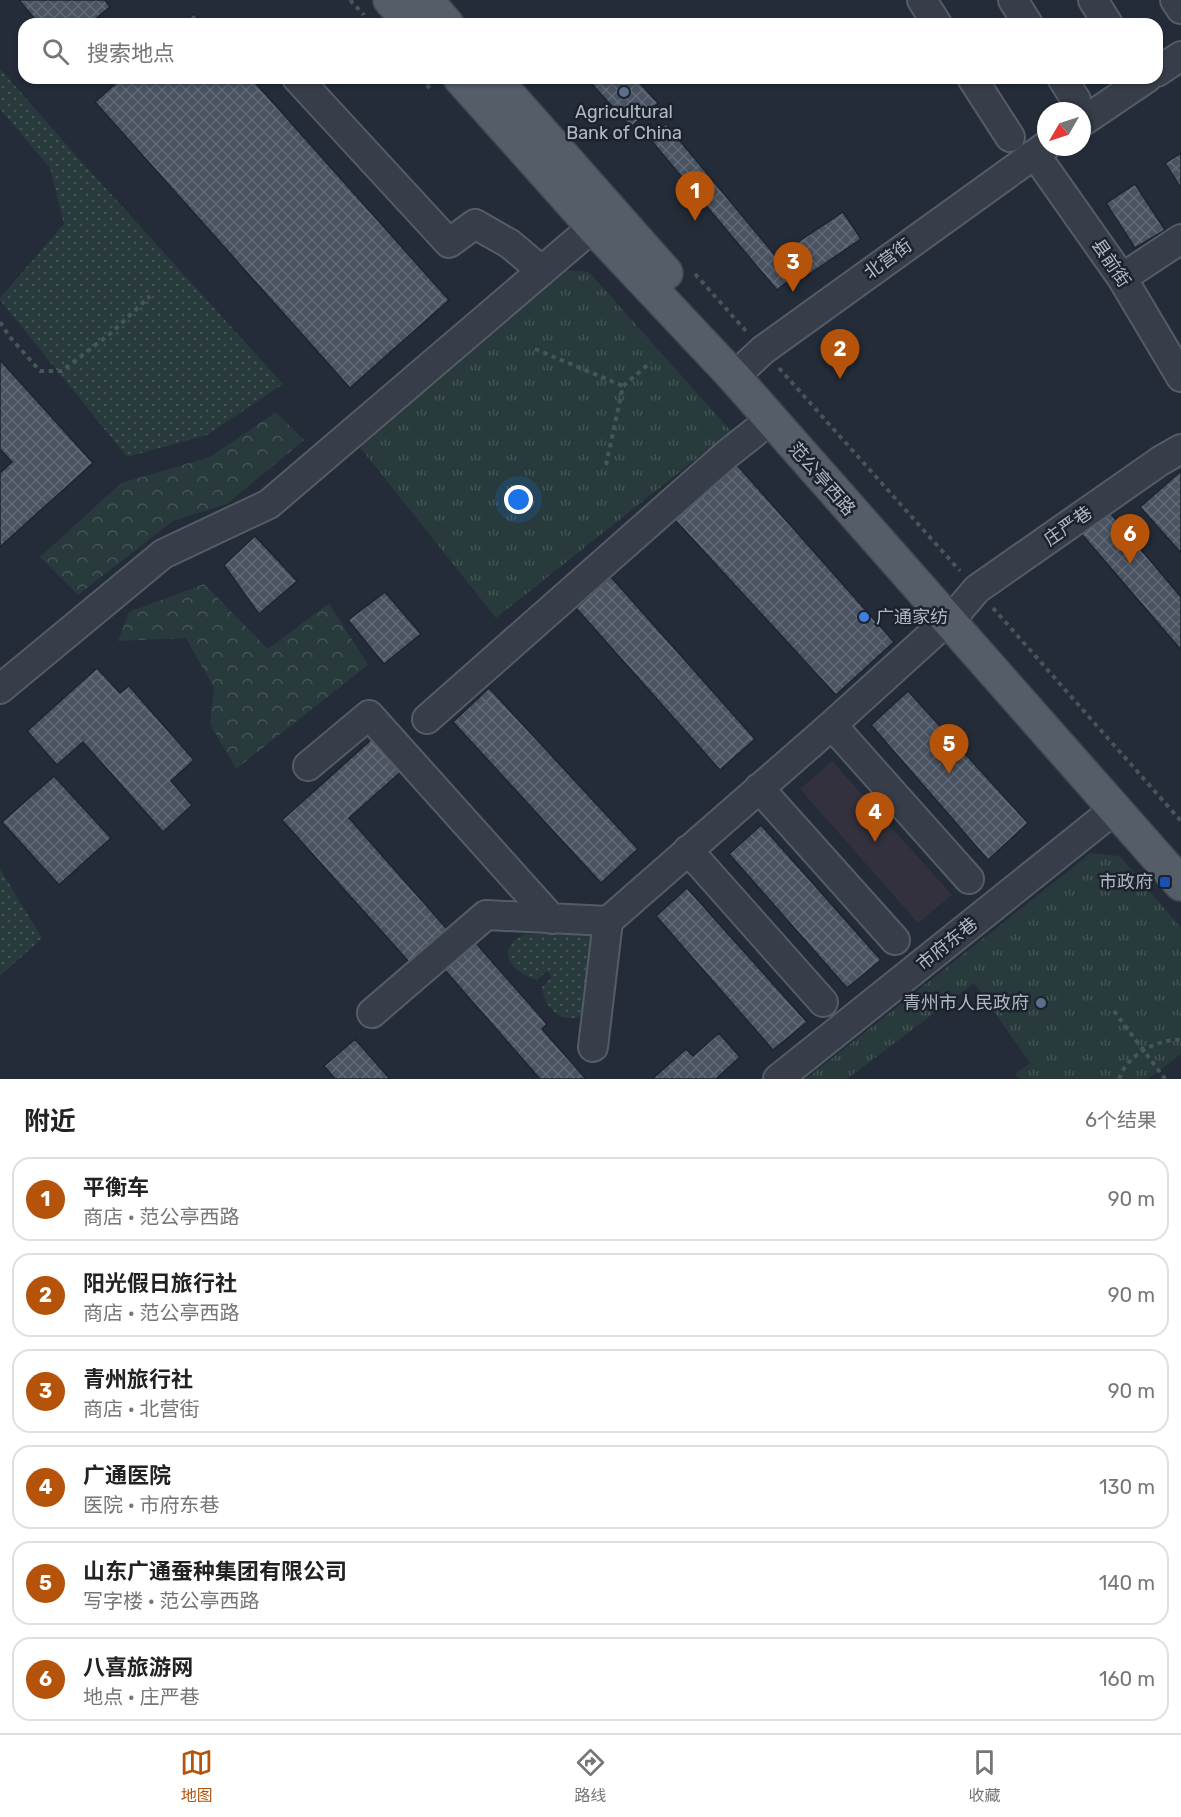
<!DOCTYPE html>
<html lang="zh">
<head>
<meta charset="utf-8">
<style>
	:root { --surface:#fff; --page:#f2f2f2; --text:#222; --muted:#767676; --line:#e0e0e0; --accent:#b45309 }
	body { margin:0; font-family:Rubik,"Noto Sans SC",sans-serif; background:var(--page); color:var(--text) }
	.compass { position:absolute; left:1037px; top:102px; width:54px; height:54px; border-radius:50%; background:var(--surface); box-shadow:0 2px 4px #0004; rotate:231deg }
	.you { position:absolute; left:519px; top:500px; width:21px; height:21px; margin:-15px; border:4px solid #fff; border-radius:50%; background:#1a73e8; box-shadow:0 0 0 9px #1a73e833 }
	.badge { display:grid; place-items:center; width:39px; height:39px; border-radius:50%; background:var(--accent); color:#fff; font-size:20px; font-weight:700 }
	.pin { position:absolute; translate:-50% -50px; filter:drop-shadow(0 2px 3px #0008) }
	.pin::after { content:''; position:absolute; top:32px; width:21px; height:18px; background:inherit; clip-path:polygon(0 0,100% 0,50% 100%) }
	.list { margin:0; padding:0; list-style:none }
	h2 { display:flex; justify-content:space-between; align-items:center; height:78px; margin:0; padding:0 24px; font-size:26px }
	h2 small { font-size:20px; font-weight:400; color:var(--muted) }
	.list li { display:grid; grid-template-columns:39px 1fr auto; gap:18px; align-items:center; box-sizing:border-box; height:84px; margin:0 12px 12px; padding:0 12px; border:2px solid var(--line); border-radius:18px }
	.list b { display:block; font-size:22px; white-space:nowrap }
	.list p { margin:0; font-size:20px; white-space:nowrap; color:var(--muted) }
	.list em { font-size:20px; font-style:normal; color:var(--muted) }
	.icon { flex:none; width:33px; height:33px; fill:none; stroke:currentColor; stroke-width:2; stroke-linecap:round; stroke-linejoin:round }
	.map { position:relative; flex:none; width:1181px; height:1079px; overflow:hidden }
	.search { position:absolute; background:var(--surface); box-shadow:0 2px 4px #0004; left:18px; right:18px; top:18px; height:66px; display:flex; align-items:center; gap:15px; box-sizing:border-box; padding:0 21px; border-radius:18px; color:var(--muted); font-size:22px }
	.sheet { height:654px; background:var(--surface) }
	nav { display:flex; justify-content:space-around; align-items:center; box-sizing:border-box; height:84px; border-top:2px solid var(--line); background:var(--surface); font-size:16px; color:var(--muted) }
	nav a { display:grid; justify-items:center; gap:3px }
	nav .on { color:var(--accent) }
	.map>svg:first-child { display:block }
</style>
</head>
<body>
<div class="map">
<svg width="1181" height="1079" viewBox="0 0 1181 1079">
	<defs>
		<pattern id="grass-dots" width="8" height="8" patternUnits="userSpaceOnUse" patternTransform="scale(1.5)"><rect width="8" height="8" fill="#283a3b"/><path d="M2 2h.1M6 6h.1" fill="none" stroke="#455456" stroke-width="1.8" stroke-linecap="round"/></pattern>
		<pattern id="forest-crowns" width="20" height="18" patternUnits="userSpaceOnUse" patternTransform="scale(1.5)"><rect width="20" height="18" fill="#283a3b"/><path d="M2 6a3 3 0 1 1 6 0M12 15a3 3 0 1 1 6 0" fill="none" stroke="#455456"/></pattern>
		<pattern id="park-tufts" width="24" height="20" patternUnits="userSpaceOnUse" patternTransform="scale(1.5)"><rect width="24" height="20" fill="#283a3b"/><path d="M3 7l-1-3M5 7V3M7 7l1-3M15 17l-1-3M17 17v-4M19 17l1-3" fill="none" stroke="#455456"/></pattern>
		<pattern id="building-cross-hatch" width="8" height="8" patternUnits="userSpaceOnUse" patternTransform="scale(1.5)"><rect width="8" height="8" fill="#495362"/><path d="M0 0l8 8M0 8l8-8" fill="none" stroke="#616a77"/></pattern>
	</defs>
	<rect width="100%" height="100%" fill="#232c38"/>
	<path fill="#33313d" d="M832,761L952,895L918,923L800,789Z"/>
	<path fill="url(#grass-dots)" d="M0,69L80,160L283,384L207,435L127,457L0,300V298L64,224L50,168L0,109Z
		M0,869L42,938L0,976Z
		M525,934H594L583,1010L579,1017C559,1023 544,1006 542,987L552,977L547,971L537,980C511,972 493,950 525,934Z"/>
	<path fill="url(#forest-crowns)" d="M276,412L304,440L227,504L173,521L78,595L40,557L121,483L210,457Z
		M204,584L268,649L329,603L368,665L236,769L210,724L214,688L186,638L118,641L129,612Z"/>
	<path fill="url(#park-tufts)" d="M568,270L589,272L731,431L496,618L359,446Z
		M1091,853L1120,856L1181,928V1054L1148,1079H1019L1015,1074L1030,1063L974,983L847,1079H806Z"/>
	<path fill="url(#building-cross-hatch)" stroke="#1e252f" stroke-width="1.5" d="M19,0H105L110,7L89,24H39Z
		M194,14L203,24H182Z
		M122,78H251L449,300L350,388L95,102Z
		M593,78H635L658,103L631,127L589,81Z
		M666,124L793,277L777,290L649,138Z
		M1181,153V188L1165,163Z
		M1135,184L1165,230L1135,248L1106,203Z
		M843,212L861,239L802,279L783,252Z
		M0,360L93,463L0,547V473L12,462L0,449Z
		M737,465L894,642L836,695L675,520Z
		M1181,471V553L1140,507Z
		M1106,508L1181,597V650L1079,531Z
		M255,536L297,581L259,614L224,565Z
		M611,577L755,739L720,770L576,608Z
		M385,592L421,634L384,664L348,620Z
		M97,668L120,693L129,686L194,760L171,781L192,805L163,832L83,742L57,765L27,731Z
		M489,688L638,849L601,883L453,722Z
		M908,691L1028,823L988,860L871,725Z
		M373,738L402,771L349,818L447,929L409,962L282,820Z
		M54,776L111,838L59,885L2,822Z
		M761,825L881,960L847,988L729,854Z
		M687,888L807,1022L773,1050L656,916Z
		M474,941L547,1024L542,1029L586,1079H540L443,968Z
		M719,1033L740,1057L716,1079H652L686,1049L693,1056Z
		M355,1039L390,1079H335L324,1066Z"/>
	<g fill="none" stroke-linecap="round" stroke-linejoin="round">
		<g stroke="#545c66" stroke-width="32">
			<path id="minor" d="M922,0L937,24
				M1013,0L1028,24
				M1093,0L1108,24
				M1175,0L1181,9
				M1157,72L1181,56
				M297,78L449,243L475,224L510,244L542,271
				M972,78L1010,137
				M1062,78L1076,100
				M1082,122L1147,78
				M1031,156L1041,163L1122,278L1181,377
				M1122,278L1181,239
				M734,377L763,350L1046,146
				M0,689L163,554L269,504L593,227
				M427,719L726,455L770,420
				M832,725L969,879
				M308,766L369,715L552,919
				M759,788L895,940
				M688,850L823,1002
				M608,921L832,725L960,609L977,589L1160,461L1181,449
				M372,1013L486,915L608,921L593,1047
				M778,1079L1115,809"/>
		</g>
		<g stroke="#404752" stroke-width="36">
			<path id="major" d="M390,0L411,24
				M426,0L447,24
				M460,78L593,227L734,377L1181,884
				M494,78L666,273"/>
		</g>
		<path stroke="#455658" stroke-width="4" stroke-dasharray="4.5 4.5" stroke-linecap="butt" d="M350,0L364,15
			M421,78L432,91
			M695,274L746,331
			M0,322L9,336L40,371H62L111,333L150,296
			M535,349L623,386
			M779,368L960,571
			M606,465L623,386L651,362
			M993,608L1181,821
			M1114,1011L1165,1079
			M1119,1079C1127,1055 1156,1039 1181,1040"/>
		<use href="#minor" stroke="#373e49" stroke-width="28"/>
		<use href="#major" stroke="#555d69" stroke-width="33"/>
	</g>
	<g fill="#5c6f8a" stroke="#1c232d" stroke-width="2">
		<circle cx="624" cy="92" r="6"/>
		<circle cx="1041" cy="1003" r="6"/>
	</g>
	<circle fill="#3f7fe0" stroke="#1c232d" stroke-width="2" cx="864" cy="617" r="6"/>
	<rect fill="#1a4fb4" stroke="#1c232d" stroke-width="2" x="1159" y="876" width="12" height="12" rx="3"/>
	<g text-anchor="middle" stroke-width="5" stroke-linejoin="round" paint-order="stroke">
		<g font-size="18" fill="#b1b9c5" stroke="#1c232d" text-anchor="end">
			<text x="624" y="118" text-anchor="middle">Agricultural<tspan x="624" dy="21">Bank of China</tspan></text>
			<text x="876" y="623" text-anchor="start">广通家纺</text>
			<text x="1153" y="888">市政府</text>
			<text x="1029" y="1009">青州市人民政府</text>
		</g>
		<g font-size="18" fill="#b1b9c5" stroke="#1c232d">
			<text transform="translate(888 259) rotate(-36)" y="6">北营街</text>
			<text transform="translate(1111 263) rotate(56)" y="6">县前街</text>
			<text transform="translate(822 479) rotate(49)" y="6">范公亭西路</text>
			<text transform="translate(1068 526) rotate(-35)" y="6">庄严巷</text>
			<text transform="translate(947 944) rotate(-39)" y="6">市府东巷</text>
		</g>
	</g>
</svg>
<svg class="compass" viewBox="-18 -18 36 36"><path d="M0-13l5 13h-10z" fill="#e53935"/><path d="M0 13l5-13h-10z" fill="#767676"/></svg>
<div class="you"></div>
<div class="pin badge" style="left:695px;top:221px">1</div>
<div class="pin badge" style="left:840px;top:379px">2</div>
<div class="pin badge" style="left:793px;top:292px">3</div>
<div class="pin badge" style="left:875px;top:842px">4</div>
<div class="pin badge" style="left:949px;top:774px">5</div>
<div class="pin badge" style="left:1130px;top:564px">6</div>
<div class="search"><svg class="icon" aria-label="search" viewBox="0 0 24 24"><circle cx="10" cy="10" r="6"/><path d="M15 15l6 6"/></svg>搜索地点</div>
</div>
<section class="sheet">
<h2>附近<small>6个结果</small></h2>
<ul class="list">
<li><span class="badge">1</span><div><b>平衡车</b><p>商店 · 范公亭西路</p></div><em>90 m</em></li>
<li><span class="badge">2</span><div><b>阳光假日旅行社</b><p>商店 · 范公亭西路</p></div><em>90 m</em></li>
<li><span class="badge">3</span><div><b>青州旅行社</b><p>商店 · 北营街</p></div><em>90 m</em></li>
<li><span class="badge">4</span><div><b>广通医院</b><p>医院 · 市府东巷</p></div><em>130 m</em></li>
<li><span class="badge">5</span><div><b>山东广通蚕种集团有限公司</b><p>写字楼 · 范公亭西路</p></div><em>140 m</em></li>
<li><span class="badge">6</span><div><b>八喜旅游网</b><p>地点 · 庄严巷</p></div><em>160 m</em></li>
</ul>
</section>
<nav>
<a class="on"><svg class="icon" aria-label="map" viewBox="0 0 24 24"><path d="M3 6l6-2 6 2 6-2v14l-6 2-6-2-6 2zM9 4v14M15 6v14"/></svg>地图</a>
<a><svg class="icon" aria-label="directions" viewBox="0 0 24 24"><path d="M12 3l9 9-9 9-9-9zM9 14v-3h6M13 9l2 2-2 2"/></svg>路线</a>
<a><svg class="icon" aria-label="saved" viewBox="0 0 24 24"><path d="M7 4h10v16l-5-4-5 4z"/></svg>收藏</a>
</nav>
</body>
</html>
